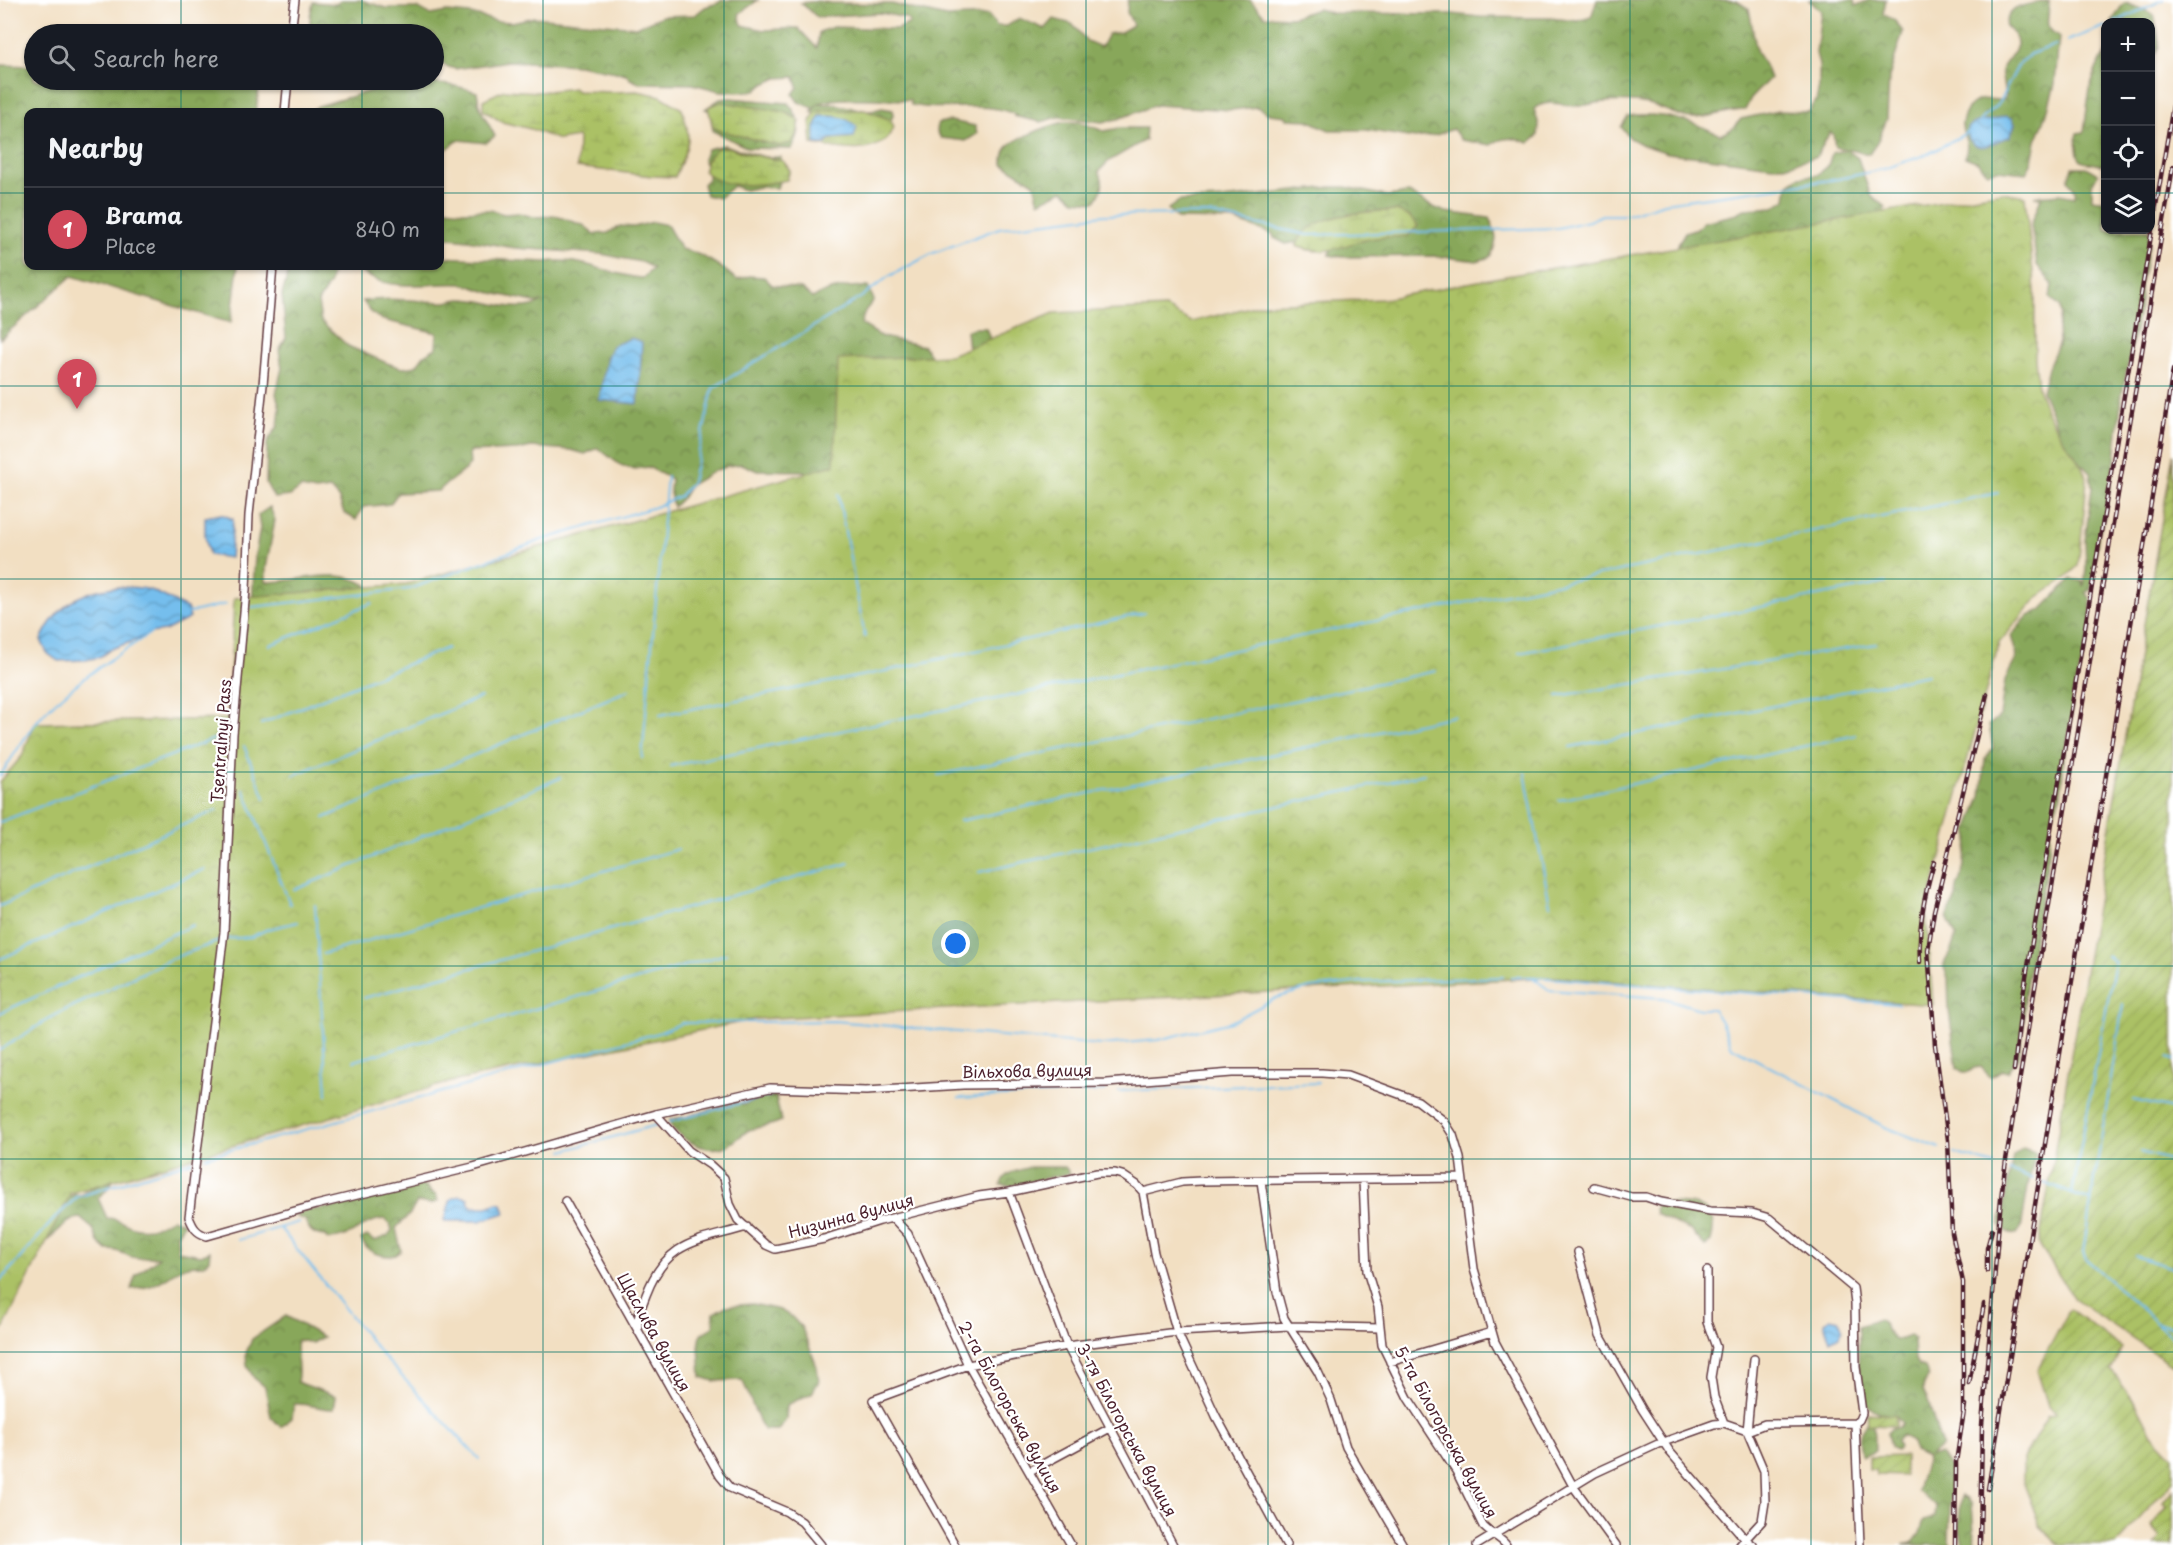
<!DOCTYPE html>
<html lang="en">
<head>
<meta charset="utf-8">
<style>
	:root { --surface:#171b24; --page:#20242c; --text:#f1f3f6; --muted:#9ea1a6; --line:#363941; --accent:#d1495b }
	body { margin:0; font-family:"Playpen Sans",sans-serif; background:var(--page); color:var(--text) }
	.controls { position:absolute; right:18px; top:18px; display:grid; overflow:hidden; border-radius:12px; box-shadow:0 2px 4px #0004 }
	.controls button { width:54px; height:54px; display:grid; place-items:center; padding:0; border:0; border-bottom:2px solid var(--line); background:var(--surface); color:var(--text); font:30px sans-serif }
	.you { position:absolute; left:956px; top:944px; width:21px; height:21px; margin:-15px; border:4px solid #fff; border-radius:50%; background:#1a73e8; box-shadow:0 0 0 9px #1a73e833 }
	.badge { display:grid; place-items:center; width:39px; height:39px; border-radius:50%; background:var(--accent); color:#fff; font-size:20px; font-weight:700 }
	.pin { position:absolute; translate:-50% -50px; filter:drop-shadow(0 2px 3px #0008) }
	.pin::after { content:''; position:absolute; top:32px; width:21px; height:18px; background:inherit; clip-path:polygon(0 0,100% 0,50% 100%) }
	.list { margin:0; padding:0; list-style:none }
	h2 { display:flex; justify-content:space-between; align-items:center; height:78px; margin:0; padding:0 24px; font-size:26px }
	h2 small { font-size:20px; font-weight:400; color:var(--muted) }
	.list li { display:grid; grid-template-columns:39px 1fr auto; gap:18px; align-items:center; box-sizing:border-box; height:84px; padding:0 24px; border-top:2px solid var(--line) }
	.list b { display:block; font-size:22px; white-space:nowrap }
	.list p { margin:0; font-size:20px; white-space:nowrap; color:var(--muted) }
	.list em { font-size:20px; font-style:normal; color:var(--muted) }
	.icon { flex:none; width:33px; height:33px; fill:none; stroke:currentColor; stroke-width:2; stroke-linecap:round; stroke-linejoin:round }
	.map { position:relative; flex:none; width:2173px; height:1545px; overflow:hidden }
	.search { position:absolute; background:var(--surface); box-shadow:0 2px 4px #0004; left:24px; top:24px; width:420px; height:66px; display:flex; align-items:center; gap:15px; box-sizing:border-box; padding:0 21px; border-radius:33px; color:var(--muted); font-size:22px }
	.panel { position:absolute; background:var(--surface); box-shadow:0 2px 4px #0004; left:24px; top:108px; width:420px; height:162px; border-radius:12px }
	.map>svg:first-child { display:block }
</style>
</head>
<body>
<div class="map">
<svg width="2173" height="1545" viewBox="0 0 2173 1545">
	<defs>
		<pattern id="forest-crowns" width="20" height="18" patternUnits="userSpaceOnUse" patternTransform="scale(1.5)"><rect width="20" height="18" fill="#88a75a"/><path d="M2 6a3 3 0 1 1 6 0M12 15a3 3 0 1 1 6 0" fill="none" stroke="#71874b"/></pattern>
		<pattern id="wetland-marsh" width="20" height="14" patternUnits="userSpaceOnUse" patternTransform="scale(1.5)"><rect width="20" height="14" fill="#abc165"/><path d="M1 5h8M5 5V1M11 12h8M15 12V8" fill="none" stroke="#95a558"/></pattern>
		<pattern id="park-crowns" width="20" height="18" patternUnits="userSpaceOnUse" patternTransform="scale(1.5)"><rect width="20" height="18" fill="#abc165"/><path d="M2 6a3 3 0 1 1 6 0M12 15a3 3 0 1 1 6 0" fill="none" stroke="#95a558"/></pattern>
		<pattern id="garden-furrows" width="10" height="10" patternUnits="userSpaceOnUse" patternTransform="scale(1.5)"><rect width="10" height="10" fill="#abc165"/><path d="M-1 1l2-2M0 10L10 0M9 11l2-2" fill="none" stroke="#95a558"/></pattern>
		<pattern id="water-waves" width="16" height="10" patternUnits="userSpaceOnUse" patternTransform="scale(1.5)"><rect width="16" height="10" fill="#74beed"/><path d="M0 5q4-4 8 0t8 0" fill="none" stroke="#619ac0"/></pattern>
	</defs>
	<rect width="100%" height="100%" fill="#fff"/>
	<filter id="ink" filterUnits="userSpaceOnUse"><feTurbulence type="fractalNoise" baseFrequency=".0167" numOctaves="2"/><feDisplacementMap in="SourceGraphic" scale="12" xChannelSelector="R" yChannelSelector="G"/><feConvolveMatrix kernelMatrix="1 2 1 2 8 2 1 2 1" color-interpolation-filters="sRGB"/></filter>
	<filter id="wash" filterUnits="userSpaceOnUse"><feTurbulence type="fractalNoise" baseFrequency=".008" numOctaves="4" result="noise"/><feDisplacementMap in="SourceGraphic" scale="24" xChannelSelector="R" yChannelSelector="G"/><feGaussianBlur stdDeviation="1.35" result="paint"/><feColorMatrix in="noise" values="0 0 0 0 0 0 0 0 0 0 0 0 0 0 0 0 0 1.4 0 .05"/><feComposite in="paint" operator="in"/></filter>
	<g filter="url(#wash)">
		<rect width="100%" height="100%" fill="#f2dfc2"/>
		<path fill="url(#forest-crowns)" stroke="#696342" stroke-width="1.5" d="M342,0H361L386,8H419L431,15L447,12L471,14L496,21L512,22L534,17L636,27L662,16L695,15L705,7L718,3L722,0H758L739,14L742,25L764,30L798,28L817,48L819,32L833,27L898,29L910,23L906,18L881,13L817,17L801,3L818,1L831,3L892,4L946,17L988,15L997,26H1007L1019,18L1045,29L1054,19L1072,24L1087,41L1101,47L1108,34L1121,32L1133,25L1127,12L1128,0H1250L1265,16L1292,17L1318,9L1331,13L1452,14L1480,17L1550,18L1578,21L1591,17L1597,0H1725L1737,1L1749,9L1757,53L1765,65L1770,78L1751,98L1745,110C1727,110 1709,119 1691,118C1680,118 1663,108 1652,105C1635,101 1613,101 1596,103C1590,104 1584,106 1578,106C1562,106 1548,98 1534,109L1539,125L1538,136L1529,143C1517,138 1502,136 1491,145L1461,140L1453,129L1436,135L1415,138L1366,130H1329L1308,120L1287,119L1286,116L1269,114L1257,107L1231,110L1156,105L1118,119L1102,122L1059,117L1041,122L1013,116L1017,115C980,99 949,113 911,105L910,100C888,100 835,95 818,104H833L870,111L882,108L893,110V116L881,138L811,112L817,105L813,108L798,102L793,94L798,87L795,77L777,78L764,84L756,91L736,92L720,91L693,84L639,83L630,79L626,74L578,65L509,61L455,69L446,66L434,56V34H415L399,29L391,34H310V16L313,2L336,4Z
			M1809,0H1854L1855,6L1869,0H1886L1883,14L1895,21L1903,32L1889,77L1887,119L1877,143L1869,154L1835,147L1833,134L1830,132L1817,156L1785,166H1772L1668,153L1643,145L1630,138L1621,127L1628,116C1657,111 1694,121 1720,135L1732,129L1741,119L1778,111L1809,112L1816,101L1819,87V66L1816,53L1821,11Z
			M2048,1C2052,17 2039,26 2059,36L2055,84L2046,116L2036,141L2032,161L2026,173L1997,170L1987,172L1978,162L1965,157C1970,138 1963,141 1962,126C1961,122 1964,116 1966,112C1973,96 1987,99 2002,100L2005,97L2001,70C2013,49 2028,47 2005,25C2010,2 2030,5 2048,1Z
			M2126,3C2134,7 2147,9 2153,15C2157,19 2155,24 2156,28C2158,43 2164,45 2151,58L2150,22H2112L2121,7Z
			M2105,54L2106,132L2102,136L2105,147L2106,162L2101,165C2085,160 2079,168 2077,148C2076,141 2075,140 2077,133L2084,132C2088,104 2088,77 2105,54Z
			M0,65L34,66V80H260L256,112H28V266H238L231,323L72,276L0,339Z
			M404,81C430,83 452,83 477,92L480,108L495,136L486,143L459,140L444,151L440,152V112H310L318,106Z
			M730,98L788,103C802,120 802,130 792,149L748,148L713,131L712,125L735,123L705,109L720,99Z
			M951,121L975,126L977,134L966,141L941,138L937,132L938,123Z
			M1064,122H1079L1104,131L1119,128H1146L1145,140L1109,161L1099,171C1105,183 1103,190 1095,202L1075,200L1063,190L1039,202L1034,183L1003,164C1003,159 1003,153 1006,149C1011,139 1052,125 1064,122Z
			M724,145L765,157H781L783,169L777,188L759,187L745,190L733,186L719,198L706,195L703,184L708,179V170L703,159L707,149Z
			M1847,150L1858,158L1870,194L1885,207L1877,234L815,474L802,471L755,470L742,464L728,466L714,471L690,485L683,497L673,507L670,493L671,479L648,467L634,469L620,465L598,448L585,454L571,450L531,447L518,450L469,452L470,465C460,475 448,481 439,491L398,493L390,504L363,507L356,520L344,513L339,499L330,489L316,491L301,488L290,496L274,498L266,483L267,442L278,426L280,408L276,394L282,368L279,350L286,338L282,295L290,266H332L330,283L318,302L321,321L348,346L387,363L402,368L416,366L424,355L436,348L437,333L383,320L371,313L363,301C390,297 415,301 442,302C448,303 454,299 460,299C487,298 517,316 542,302L538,303C522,299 505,296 488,292C480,290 470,285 461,284C426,282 382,295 355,266H440V257L546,262C580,256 610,276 643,278L653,268L641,262L601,254L515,248L468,240L440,237V208L462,211L490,210L504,214L519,213L533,217L556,216L583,225L595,234L608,233L620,226L634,227L653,222L667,225L681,249C701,253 721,266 737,280L749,276L764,277L772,285L801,289L812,298C830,288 848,285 868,287L874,300L865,311L861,324L882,337L924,346L932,358L930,372L1678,258V244L1685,232L1698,228L1703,222L1733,215L1745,209L1774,207L1786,199L1788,185L1799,177L1817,175L1828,166L1832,153Z
			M2072,167H2086L2098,174L2092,185V199L2105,201L2106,230H2149V246L2140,286L2141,301L2122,393L2115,460L2104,520L2099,533L2091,590L2086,592L2091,599V630L2072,697V718L2064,757L2061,794L2051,821L2049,851L2025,993L2024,1022L2021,1043L2018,1057L2008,1072L2002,1070L1990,1077L1981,1067L1974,1068L1969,1072H1963L1957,1068L1949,1011L1948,978L1943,965L1950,953L1956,936L1947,917L1956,897L1957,886L1961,880L1969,838L1968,830L1981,797L1985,759L1993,748L1989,725L2000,716L2005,680L2017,657L2011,636L2027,617L2041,610L2071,579L2082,581L2084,586L2086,568L2085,540L2092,487L2090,473L2062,444L2053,416L2042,391L2048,367L2059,342L2058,328L2061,315L2060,307L2050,298L2052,284L2037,265L2031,224L2041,198L2034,196L2060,194L2075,197V190L2068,180Z
			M1332,187H1346L1387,196L1409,193L1433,207L1446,212L1489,218C1498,234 1498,242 1490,257L1477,261L1436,256L1343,257L1329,255L1331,246L1304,241L1286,244L1274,238L1273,234L1233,220L1177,219L1168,209L1179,201L1221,199Z
			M973,328H986L994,350L968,349L966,331Z
			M270,507L275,520L266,568V582C305,582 341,563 375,591L252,603L255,556L260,528L258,515Z
			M775,1092L781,1121C769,1127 760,1126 749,1130C742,1134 737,1140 730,1144C709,1156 681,1141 669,1123L670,1119L685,1117L736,1102L743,1105Z
			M2023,1148L2036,1153L2029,1181L2021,1229L2017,1235C2009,1234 2005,1232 2000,1225L2013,1156Z
			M1030,1167H1065L1070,1173L1009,1186L1001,1185C1003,1171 1019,1171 1030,1167Z
			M114,1179L107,1190L98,1198L107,1218C117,1218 121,1222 130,1226C145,1232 159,1227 172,1218L184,1223L177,1235L178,1251L201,1255L210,1251L209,1260L204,1265C175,1264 178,1274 155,1284C148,1288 139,1288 131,1289L136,1275L159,1257C151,1256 146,1258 138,1258C127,1258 122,1249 107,1250L98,1242L93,1229L80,1218C65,1219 53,1238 40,1247L69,1197L75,1194L81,1195L94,1187Z
			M419,1185L426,1186L430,1191L436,1195L438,1201L431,1204L417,1202L410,1214L396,1228L401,1251L396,1255C382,1258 366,1253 361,1239L367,1236L374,1241L388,1236L392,1230L390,1224L384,1219C360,1221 354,1240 327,1239L326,1236C314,1236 309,1231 305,1220L295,1216C311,1205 332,1212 349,1202L401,1186Z
			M1658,1202C1688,1205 1722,1198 1711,1242L1705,1246L1691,1231L1656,1214L1655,1208Z
			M753,1304L780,1310L792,1317L802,1328L817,1367L819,1381L812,1393L787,1405L786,1419L778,1430H764C753,1412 751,1397 742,1380L714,1381L701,1377L699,1347L701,1334L713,1327L714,1313L726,1306Z
			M286,1316L323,1337L312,1343L297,1340C294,1356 301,1366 297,1382L336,1396L334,1409C319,1409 309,1403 294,1404L292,1418L281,1427L271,1417L265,1387L254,1378L247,1366L246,1353L252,1339Z
			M1879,1319L1884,1323L1886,1330L1896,1340L1909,1335L1914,1340L1915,1360L1918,1366L1925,1368C1932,1381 1923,1380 1923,1390C1924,1395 1928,1399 1929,1404C1933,1418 1937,1432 1942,1446L1929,1456L1940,1454L1951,1469L1949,1545H1903L1913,1543L1920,1533L1924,1520L1935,1517L1936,1506L1917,1491L1927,1457L1914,1451L1912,1443L1902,1435L1897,1441L1899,1447L1896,1450L1890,1447L1887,1433L1892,1428L1899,1427L1902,1423L1897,1417C1888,1416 1869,1410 1864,1401C1856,1389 1859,1342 1859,1326Z
			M1868,1422C1878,1428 1874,1441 1875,1451L1862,1457C1858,1445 1858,1429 1868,1422Z
			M1961,1496L1967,1499L1972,1504L1975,1545H1964L1959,1524Z"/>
		<path fill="url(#wetland-marsh)" stroke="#7a7048" stroke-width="1.5" d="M574,88L577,91L615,92L637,91L661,96L682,109C693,142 688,146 675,177L652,176L577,167L578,137L559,140L531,129L502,122L483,110V100L504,90L539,92Z
			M721,102L785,112L800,121L797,134L791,143L778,146L719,130L712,125L708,107Z
			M828,110H865L891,120L894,127C882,159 838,149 812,144L810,121L816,112Z
			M729,147L744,153L783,161L790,170L787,180C761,185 725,191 704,171L706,161L717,148Z
			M1396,211L1409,216L1418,226L1408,236C1395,237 1382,237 1370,239C1340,245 1326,258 1296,246C1298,242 1300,237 1303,234C1322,213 1369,211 1396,211Z"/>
		<path fill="url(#park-crowns)" stroke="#7a7048" stroke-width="1.5" d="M2002,192L2025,196L2035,291V359L2038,387L2046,410L2061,437L2080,462L2087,479L2084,512L2078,566L2062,581L2037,598L1999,643L1926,912L1933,1005L1553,977L756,1019L451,1082L71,1193L0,1335V782L22,756L35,723L228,719L234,598L406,584L834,465L838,360L950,355L1054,313L1166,308L1191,322L1262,304L1384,299L1494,278Z"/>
		<path fill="url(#garden-furrows)" stroke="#7a7048" stroke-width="1.5" d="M2173,454V1365L2074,1299L2039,1244C2085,981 2126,717 2173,454Z
			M2070,1309L2122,1348L2111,1370L2137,1405L2152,1434L2173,1456V1481L2116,1545H2060L2040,1526L2023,1481V1459L2048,1415L2056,1414L2048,1406L2037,1370Z
			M1867,1413L1896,1415V1426L1868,1425Z
			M1905,1456V1476L1876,1475L1875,1470H1869V1457Z
			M2173,1489V1545H2155L2160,1537L2151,1526L2167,1506L2163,1502Z"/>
		<path fill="url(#water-waves)" stroke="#5f6e8c" stroke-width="1.5" d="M820,116C835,116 846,116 857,127L854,137L830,139L826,144H815V128Z
			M2006,116L2012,118L2015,124L2010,137C2000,138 1988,149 1978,146C1973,145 1969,140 1968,136C1965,120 1981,122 1992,120C1996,119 2001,117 2006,116Z
			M631,338L642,342L638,404L599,400L607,357L612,346Z
			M221,514L233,519L230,558L209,555L205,536V517Z
			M118,587C127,587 138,587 147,589C162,593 173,603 187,608L190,618L165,631L150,633L139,639L111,649L100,657L86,660L58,661L47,653L41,640C55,607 82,589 118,587Z
			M460,1196L469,1198L468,1202L472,1207H487L498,1203L502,1204L505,1213L480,1221H444L451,1199Z
			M1830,1318L1839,1320L1843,1330L1839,1336L1830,1341L1824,1322Z"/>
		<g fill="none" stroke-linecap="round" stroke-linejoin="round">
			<path stroke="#74beed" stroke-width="2" d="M2115,22L2163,0
				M2067,41L2106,26
				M1980,121L1998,104L2018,66L2030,54L2056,45
				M838,494L865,637
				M252,607L410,589L542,540L655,507L680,496L692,482L713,388L863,296L888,277L931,254L999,228L1104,215L1210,214L1308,235L1558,228L1589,221L1602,215H1627L1664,203L1838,179L1884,169L1928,154L1970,131
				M188,613L226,604
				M270,645L372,603
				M1519,653L1886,583
				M1558,696L1876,644
				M660,715L891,670L1144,613
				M261,724L447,648
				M244,746L265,798
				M1570,747L1927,675
				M642,758L667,476
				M670,766L1998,493
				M1525,773L1550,905
				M294,775L481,697
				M938,775L1436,671
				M0,776C15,754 29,728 48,709C79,679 116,656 152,632
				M244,789L290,904
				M1559,800L1856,735
				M324,818L629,690
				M959,821L1454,716
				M0,822L214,739
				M979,872L1424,774
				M294,890L560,778
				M315,905L327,1095
				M0,906L217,810
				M323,954L678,849
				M0,959L205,869
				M1511,977H1532L1549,990L1664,998L1700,1009H1713L1721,1022L1732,1047L1885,1127L1939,1148
				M1533,977L1898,1004
				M364,998L849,863
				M2123,1004L2083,1252L2086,1259L2173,1337
				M0,1013L193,925
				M0,1050L55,1015L173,958L225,939L251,937L268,929L298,922
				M2167,1058L2173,1060
				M354,1061L726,954
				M1119,1091L1318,1083
				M959,1098L1106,1091
				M2133,1100L2173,1109
				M669,1122L771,1095
				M563,1151L660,1124
				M2140,1152L2173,1161
				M1954,1153L1994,1165
				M205,1157L661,1032L682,1023L835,1021L1101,1045L1158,1040L1231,1022L1276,998L1310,988L1361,982L1503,977
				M2009,1171L2033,1179
				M2044,1183L2091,1201
				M2072,1194L2115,962L2107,956
				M280,1228L382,1355L479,1459
				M238,1240L299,1222
				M2135,1256L2173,1268
				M0,1281L55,1218L77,1197L192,1161
				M2160,1323L2173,1327"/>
		</g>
	</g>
	<g filter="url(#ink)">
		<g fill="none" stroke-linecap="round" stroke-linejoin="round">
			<g stroke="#633c42" stroke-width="10">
				<path id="minor" d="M292,25L295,0
					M291,34L292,30
					M285,112L288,80
					M273,266L263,385L249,515L246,590L233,734L224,932L189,1217C193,1227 196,1233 207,1236L316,1205L473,1167L656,1114L770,1088L866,1091L963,1085L1107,1083L1232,1073H1322L1348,1075L1418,1101L1444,1121L1453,1135L1460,1158L1474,1269L1495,1342L1573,1486L1616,1545
					M656,1114L689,1151L710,1165L724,1178L730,1204L738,1220L766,1245L775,1249L824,1239L880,1221L979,1196L1009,1192L1097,1173H1115L1122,1175L1137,1185L1143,1192L1154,1253L1177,1332L1216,1416L1286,1545
					M1363,1180L1367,1271L1378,1307L1382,1345L1408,1398L1456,1471L1483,1526C1490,1534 1500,1537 1506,1545
					M1261,1181L1277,1292L1284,1318L1318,1372L1331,1400L1346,1447L1403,1545
					M1594,1187L1631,1197H1646L1661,1202L1710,1211L1752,1213L1769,1218L1853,1288L1855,1304L1856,1367L1862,1413L1859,1420L1855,1423
					M1009,1192L1067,1346L1173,1545
					M1143,1192L1182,1182L1201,1181L1462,1178
					M565,1201L720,1476L730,1488L787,1512L802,1522L821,1545
					M893,1218L908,1234L968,1365L1071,1545
					M1578,1252L1600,1335L1642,1409L1670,1452L1745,1539L1753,1545
					M1707,1271V1322L1716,1347L1711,1377L1714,1397L1724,1423
					M638,1326C637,1315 642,1306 646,1295C667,1240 696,1242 747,1227
					M1390,1362L1492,1332
					M1747,1431L1765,1424L1855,1423L1860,1545
					M1030,1471L1110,1428
					M955,1545L873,1400L968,1365L1067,1346L1177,1332L1289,1326L1379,1328
					M1477,1545L1595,1473L1658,1444L1714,1424L1724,1423L1747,1431
					M1740,1545L1762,1521L1765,1502L1764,1471L1747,1431L1754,1359"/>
			</g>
			<use href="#minor" stroke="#fff" stroke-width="7"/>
			<g stroke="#4a1f2b" stroke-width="4.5">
				<path id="rail" d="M1920,962C1918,927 1924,896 1934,862
					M2014,1070L2021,1007L2173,105
					M1987,1271V1248L1992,1230
					M1969,1384L1984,1304
					M1963,1413V1282L1952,1233L1948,1140L1935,1045L1928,950L1934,911L1987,694
					M1988,1489L2173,370
					M1955,1545L1956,1462L1965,1405
					M1980,1545L1982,1425L2001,1198L2006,1160L2173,167"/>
			</g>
			<use href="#rail" stroke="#fff" stroke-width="2" stroke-dasharray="7" stroke-linecap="butt"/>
		</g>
	</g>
	<path fill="none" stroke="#0f766e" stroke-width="1.5" stroke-opacity="0.55" d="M181,0V34M362,0V34M543,0V1545M724,0V1545M905,0V1545M1086,0V1545M1268,0V1545M1449,0V1545M1630,0V1545M1811,0V1545M1992,0V1545M181,80V112M362,80V112M0,193H28M440,193H2106M2150,193H2173M181,266V1545M362,266V1545M0,386H2173M0,579H2173M0,772H2173M0,966H2173M0,1159H2173M0,1352H2173"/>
	<g text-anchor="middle" stroke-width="4.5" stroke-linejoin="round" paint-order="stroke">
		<g font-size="16" fill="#4a1f2b" stroke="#fff">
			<text transform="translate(221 741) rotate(-86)" y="6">Tsentralnyi Pass</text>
			<text transform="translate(1027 1071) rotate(-1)" y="6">Вільхова вулиця</text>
			<text transform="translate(851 1216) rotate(-15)" y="6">Низинна вулиця</text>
			<text transform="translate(654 1332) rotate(61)" y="6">Щаслива вулиця</text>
			<text transform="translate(1010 1407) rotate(61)" y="6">2-га Білогорська вулиця</text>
			<text transform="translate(1127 1430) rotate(62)" y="6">3-тя Білогорська вулиця</text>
			<text transform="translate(1446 1432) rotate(61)" y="6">5-та Білогорська вулиця</text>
		</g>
	</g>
</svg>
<div class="controls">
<button>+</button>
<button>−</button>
<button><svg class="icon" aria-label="locate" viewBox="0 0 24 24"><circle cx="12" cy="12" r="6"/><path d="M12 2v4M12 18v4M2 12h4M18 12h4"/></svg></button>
<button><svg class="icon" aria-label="layers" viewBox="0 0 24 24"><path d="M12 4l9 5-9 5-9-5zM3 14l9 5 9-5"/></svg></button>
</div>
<div class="you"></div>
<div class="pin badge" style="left:77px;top:409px">1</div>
<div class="search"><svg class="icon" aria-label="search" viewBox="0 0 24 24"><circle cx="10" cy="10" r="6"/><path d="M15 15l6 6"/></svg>Search here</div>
<section class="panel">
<h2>Nearby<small></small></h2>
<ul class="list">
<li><span class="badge">1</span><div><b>Brama</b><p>Place</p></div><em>840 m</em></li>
</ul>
</section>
</div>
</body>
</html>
